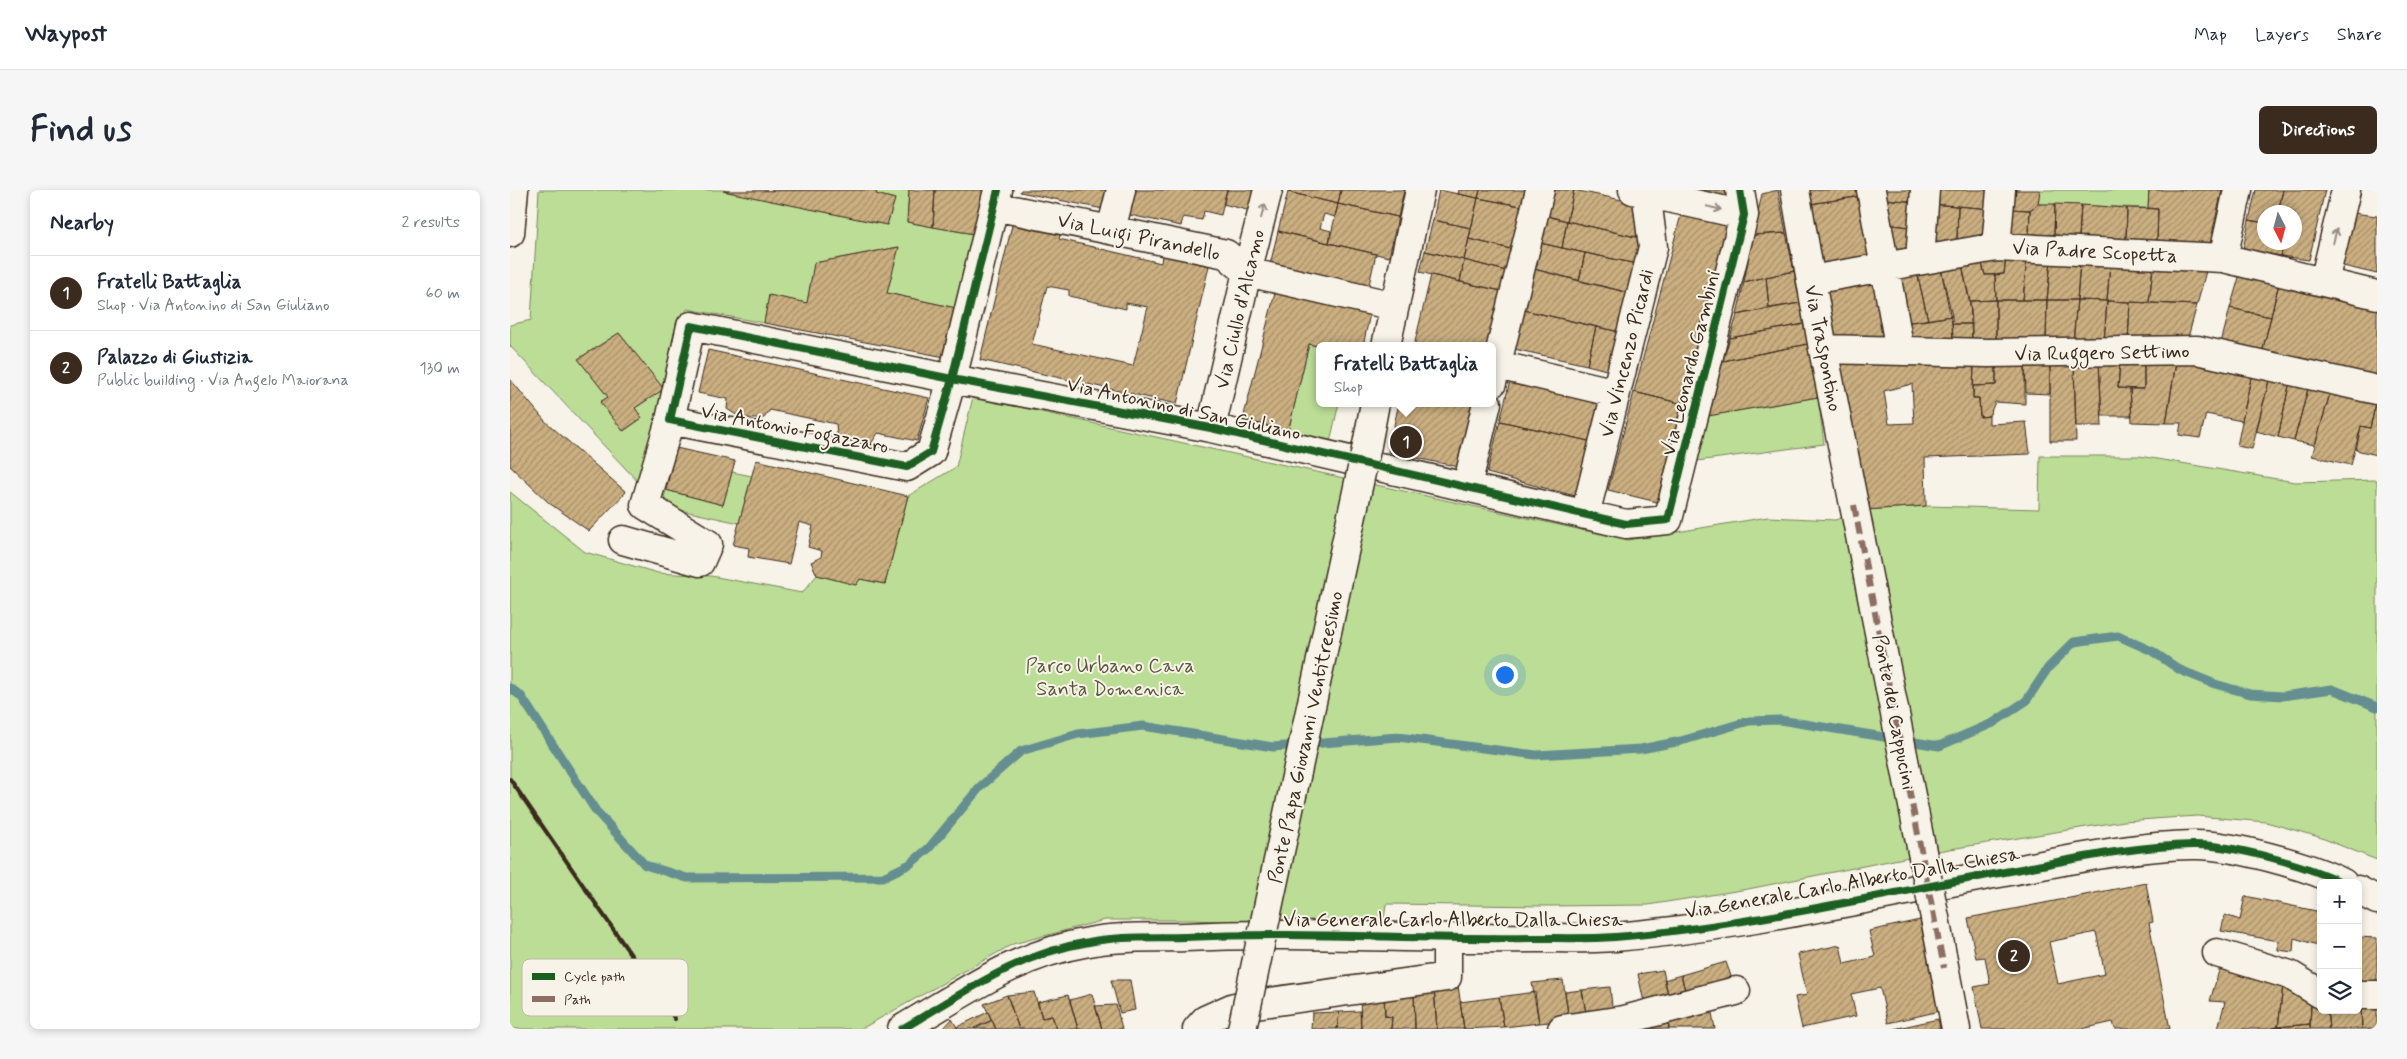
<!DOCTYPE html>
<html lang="en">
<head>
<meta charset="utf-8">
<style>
	:root { --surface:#fff; --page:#f6f6f7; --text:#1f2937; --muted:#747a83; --line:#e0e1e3; --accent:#3b2a1e }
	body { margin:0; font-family:Mynerve,sans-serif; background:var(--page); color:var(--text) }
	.controls { position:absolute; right:15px; bottom:15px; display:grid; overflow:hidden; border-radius:8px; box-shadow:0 2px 8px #0003 }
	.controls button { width:45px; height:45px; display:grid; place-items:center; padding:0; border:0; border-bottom:1px solid var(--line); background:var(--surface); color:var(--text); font:25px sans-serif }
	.compass { position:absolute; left:1747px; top:15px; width:45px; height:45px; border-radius:50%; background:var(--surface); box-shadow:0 2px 8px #0003; rotate:174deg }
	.you { position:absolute; left:994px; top:484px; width:18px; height:18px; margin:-12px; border:4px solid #fff; border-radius:50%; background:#1a73e8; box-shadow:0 0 0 8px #1a73e833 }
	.badge { display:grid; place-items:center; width:32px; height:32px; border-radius:50%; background:var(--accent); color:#fff; font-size:16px; font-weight:700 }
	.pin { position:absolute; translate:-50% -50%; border:2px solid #fff; box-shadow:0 1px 5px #0006 }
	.popup { position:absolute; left:806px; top:152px; width:180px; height:65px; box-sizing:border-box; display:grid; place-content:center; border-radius:8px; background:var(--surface); filter:drop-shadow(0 1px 4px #0005); font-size:16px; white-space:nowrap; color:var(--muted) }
	.popup b { font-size:19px; color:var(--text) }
	.popup::after { content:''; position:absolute; left:50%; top:100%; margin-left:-10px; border:10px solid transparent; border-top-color:var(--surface) }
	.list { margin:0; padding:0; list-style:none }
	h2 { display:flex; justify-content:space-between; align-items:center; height:65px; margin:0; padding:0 20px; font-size:21px }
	h2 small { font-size:16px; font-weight:400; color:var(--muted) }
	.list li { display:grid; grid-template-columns:32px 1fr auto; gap:15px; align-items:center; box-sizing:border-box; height:75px; padding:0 20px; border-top:1px solid var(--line) }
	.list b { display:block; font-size:19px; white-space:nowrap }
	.list p { margin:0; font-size:16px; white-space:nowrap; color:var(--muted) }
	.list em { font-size:16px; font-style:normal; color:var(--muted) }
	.icon { flex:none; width:28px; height:28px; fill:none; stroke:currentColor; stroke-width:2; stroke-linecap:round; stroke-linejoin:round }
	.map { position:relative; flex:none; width:1867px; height:839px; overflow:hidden; border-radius:8px }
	header { display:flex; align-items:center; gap:30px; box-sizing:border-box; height:70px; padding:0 25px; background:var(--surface); border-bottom:1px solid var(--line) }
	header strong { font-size:24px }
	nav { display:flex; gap:28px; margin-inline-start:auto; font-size:18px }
	.intro { display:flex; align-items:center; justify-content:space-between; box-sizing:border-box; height:120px; padding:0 30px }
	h1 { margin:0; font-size:35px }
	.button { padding:12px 22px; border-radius:8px; background:var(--accent); color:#fff; font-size:18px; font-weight:700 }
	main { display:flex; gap:30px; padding:0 30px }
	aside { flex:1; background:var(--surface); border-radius:8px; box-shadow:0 2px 8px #0003 }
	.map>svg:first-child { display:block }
</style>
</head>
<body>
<header>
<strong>Waypost</strong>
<nav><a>Map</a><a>Layers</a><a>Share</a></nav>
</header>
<div class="intro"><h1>Find us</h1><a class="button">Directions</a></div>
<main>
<aside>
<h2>Nearby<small>2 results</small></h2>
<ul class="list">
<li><span class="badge">1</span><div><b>Fratelli Battaglia</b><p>Shop · Via Antonino di San Giuliano</p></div><em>60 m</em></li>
<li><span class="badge">2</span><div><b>Palazzo di Giustizia</b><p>Public building · Via Angelo Maiorana</p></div><em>130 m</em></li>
</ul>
</aside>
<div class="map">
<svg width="1867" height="839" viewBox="0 0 1867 839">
	<defs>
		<pattern id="building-hatch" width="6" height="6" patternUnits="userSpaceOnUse" patternTransform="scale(1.25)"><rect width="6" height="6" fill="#cbaf81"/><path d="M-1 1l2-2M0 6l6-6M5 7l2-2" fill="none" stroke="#a68f69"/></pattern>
	</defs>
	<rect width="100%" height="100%" fill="#f7f3e8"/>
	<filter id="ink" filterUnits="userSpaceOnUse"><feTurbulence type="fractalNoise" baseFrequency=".02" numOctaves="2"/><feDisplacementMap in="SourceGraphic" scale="10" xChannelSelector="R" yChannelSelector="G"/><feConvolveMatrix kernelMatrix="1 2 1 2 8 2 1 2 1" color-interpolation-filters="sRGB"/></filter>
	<g filter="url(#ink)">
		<path fill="#bbdd96" stroke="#7b845a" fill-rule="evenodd" d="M29,0H213L377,35L385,9L366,4L367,0H399L397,32L464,44L446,118L377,103L388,57L305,73L297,113L259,106L254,133L177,119L132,296L0,156V135L21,130ZM109,143L153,199L125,218L132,228L114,241L90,212L98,207L69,169Z
			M1530,0H1639L1638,18L1528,14Z
			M799,154L810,157V213H829L820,252L778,242Z
			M463,207L1118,350L1258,327L1325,330L1355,320L1416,316L1529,319L1530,266H1629L1785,292L1867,290V670L1809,647L1756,632L1687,626L1614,631L1434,660L1238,699L1138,715L1035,716L876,714L873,738L683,730H595L503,754L351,839H0V302L75,362L148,383L201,386L292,403L307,385L346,395L350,389L375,394L398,306L446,277Z
			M1308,207L1314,254L1187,271L1198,226Z
			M222,282L242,286L229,333L152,316L156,300L213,315Z"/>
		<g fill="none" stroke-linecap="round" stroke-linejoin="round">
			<path stroke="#658e91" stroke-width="9" d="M0,498L11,506L86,621L135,675L177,688L373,687L400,674L419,658L470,597L511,561L568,544L633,536L763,557L888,547L1026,565L1131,559L1171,551L1239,531L1270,530L1429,556L1483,533L1516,511L1538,478L1564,452L1608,446L1642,461L1670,480L1705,494L1740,504L1773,506L1822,499L1867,517"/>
		</g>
		<path fill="url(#building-hatch)" stroke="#3b2a1e" fill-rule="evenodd" d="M367,0L366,4L385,9L377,35L213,1Z
			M399,0H425L423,37L397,32Z
			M425,0H474L464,44L423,37Z
			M511,0H603L598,20L510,2Z
			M626,0H717L711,25L694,21L692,30L673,27L671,36L620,25Z
			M717,0H746L741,21L713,14Z
			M779,0H831L828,14L778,2Z
			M831,0H894L888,27L828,14Z
			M929,0L968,8L961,38L923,30Z
			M949,0H970L968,8L948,4Z
			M970,0H1020L1016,17L968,8Z
			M1043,0H1064L1057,31L1037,26Z
			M1064,0L1126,13L1134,49L1057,31Z
			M1179,0H1219L1221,10Z
			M1268,0L1276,43L1243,45L1252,4Z
			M1298,0H1351L1352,6L1300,14Z
			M1370,0H1410L1409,12L1372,9Z
			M1422,0H1484L1482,19L1420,14Z
			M1500,0H1530L1528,14L1520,20L1498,19Z
			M1639,0H1712L1700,53L1647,51L1648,19L1638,18Z
			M1746,0H1773L1768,22H1754V33L1739,30Z
			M1773,0H1815L1799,70L1771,66L1774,52H1784V22H1768Z
			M778,2L828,14L825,27L814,24L810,38L821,41L819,53L768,41Z
			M1352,6L1363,68L1312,81L1300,14Z
			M968,8L1016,17L1005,60L959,49Z
			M1372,9L1409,12L1407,38L1377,34Z
			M828,14L888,27L879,67L819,53Z
			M1420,14L1448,16L1447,50L1415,55Z
			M1528,14H1545L1544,45L1519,44L1520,20Z
			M1545,14L1571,15L1569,47L1544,45Z
			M1571,15L1617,18L1616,49L1569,47Z
			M1448,16L1482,19L1480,45L1447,50Z
			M1617,18L1648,19L1647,51L1616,49Z
			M1498,19L1520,20L1519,44L1495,43Z
			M1172,21L1221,34L1173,214L1124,202Z
			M1843,23L1867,26V84L1833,76Z
			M1037,26L1057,31L1052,58L1030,53Z
			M923,30L961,38L954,70L915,61Z
			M1739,30L1754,33V52H1774L1771,66L1733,59Z
			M503,31L551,42L549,49L651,73L652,65L699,76L667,214L470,170ZM537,96L559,100V106L616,119V113L638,117L623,176L522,154Z
			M1057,31L1134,49L1127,74L1052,58Z
			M1377,34L1407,38L1405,61L1383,65Z
			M768,41L866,64L858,99L760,75Z
			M1276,43L1284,81L1234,92L1243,45Z
			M959,49L1005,60L1000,82L954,70Z
			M1030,53L1075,63L1069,91L1024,79Z
			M389,57L377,103L446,118L435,167L254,133L259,105L297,113L304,73Z
			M915,61L954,70L950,92L910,82Z
			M1075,63L1127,74L1120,103L1069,91Z
			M1470,66L1475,85H1485L1486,110L1460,111L1451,70Z
			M1470,66L1496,67L1494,84L1475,85Z
			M1496,67L1517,68L1513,110H1486L1485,85L1494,84Z
			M1517,68L1541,70L1537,110H1513Z
			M954,70L1000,82L996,102L950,92Z
			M1451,70L1461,120L1462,134H1442L1430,74Z
			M1541,70L1570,72L1567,110H1537Z
			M1570,72L1600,74L1597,111L1567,110Z
			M1430,74L1442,126L1418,130L1406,78Z
			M1600,74L1643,77L1639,113L1597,111Z
			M1643,77L1696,81L1687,115L1639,113Z
			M1406,78L1418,130L1393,133L1381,83Z
			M1024,79L1120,103L1110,142L1014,120Z
			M1284,81L1290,113L1259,118L1256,87Z
			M1730,84L1769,93L1761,127L1720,118Z
			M921,85L996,102L982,156H904Z
			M1367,85L1379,150L1324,148L1315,95Z
			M1256,87L1259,118L1227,125L1234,92Z
			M1769,93L1867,115V187L1752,163Z
			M766,99L861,119L853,156L810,157L799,154L778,242L732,233Z
			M1486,110V152H1462L1460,111Z
			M1486,110H1537L1536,152H1486Z
			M1537,110H1567L1563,152H1536Z
			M1567,110L1597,111L1594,152H1563Z
			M1597,111L1620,112L1618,152H1594Z
			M1620,112L1687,115L1677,151L1618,152Z
			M1290,113L1294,134L1220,148L1227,125Z
			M1720,118L1761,127L1752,163L1711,153Z
			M1014,120L1086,137L1077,175L1004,159Z
			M1442,126L1443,151H1396L1393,133Z
			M1294,134L1298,154L1213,171L1220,148Z
			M1442,134H1462V152L1443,151Z
			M1086,137L1110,142L1100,181L1077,175Z
			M109,143L154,199L125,218L132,228L113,241L90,212L98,207L68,169Z
			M1298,154L1308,207L1198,226L1213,171Z
			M198,160L419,208L407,251L368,243L361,254L349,253L327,245L326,234L260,220L254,228L243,229L228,226L217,219L218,209L188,203Z
			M1328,169L1464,174L1463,208H1469L1470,227L1479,226V234L1516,232L1520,264L1415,268L1416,316L1355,320ZM1402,194L1404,233L1379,234L1374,201Z
			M1589,172L1592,236H1566L1564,173Z
			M1589,172H1610L1608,198L1620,199L1622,226H1592Z
			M1610,172H1634V199L1608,198Z
			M1634,172H1666L1656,233L1622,232L1620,199H1634Z
			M1666,172H1686L1742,183L1732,231L1696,224L1690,248L1669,245L1671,233H1656Z
			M1515,173H1540V204L1516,203Z
			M1515,173V214L1485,212L1479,226L1470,227L1469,208H1463V196L1486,195V174Z
			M1540,173H1564L1566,251H1540Z
			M1464,174H1486V195L1463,196Z
			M1742,183L1760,187L1742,259L1727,256Z
			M1001,187L1094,209L1083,252L990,231Z
			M1760,187L1780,191L1768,247L1746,241Z
			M0,189L35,231L116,302L79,341L39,313L0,276Z
			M1780,191L1799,195L1784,251L1768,247Z
			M1799,195L1821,200L1805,255L1784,251Z
			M1821,200L1867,209L1860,238L1851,236L1841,275L1802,266Z
			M1124,202L1173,214L1147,312L1098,300Z
			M1867,209V265L1846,260L1851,236L1860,238Z
			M889,213H970L954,278L878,262Z
			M990,231L1083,252L1069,307L977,283Z
			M166,258L225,271L213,315L156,300Z
			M246,270L398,306L375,394L350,389L346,395L307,385L301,372L311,367L312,361L298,357L303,336L289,332L279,374L238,367L239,358L223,355Z
			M1636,693L1643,732L1639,733L1660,839H1605L1603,832L1572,839H1472L1464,797L1480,794L1475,767L1466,768L1458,728ZM1586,742L1595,784L1548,794L1539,752Z
			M1735,706L1811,722V756L1784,748L1783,762L1768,760V751L1711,741L1715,725L1730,730Z
			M1410,730L1430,821L1378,833L1370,798L1341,804L1346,826L1292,838L1285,807L1297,805L1288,764L1330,755L1334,774L1365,767L1359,741Z
			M1848,747L1867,748V797L1848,796Z
			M1216,772L1222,789L1176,804L1171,785Z
			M1711,774L1773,796L1768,837L1757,839H1703L1708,838L1715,812L1700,811Z
			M1153,780L1159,809L1135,817L1128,784Z
			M1171,785L1176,804L1159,809L1154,790Z
			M601,790H620L625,820L610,823Z
			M1053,790L1059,830L1029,833L1022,793Z
			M948,795L954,839H927L924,797Z
			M1773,796L1801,815L1800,834L1768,837Z
			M924,797L927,839H905L904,799Z
			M1100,797L1103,826L1077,829L1072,800Z
			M904,799L905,839H881L882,827L875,826L874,802Z
			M1072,800L1077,829L1059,830L1055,802Z
			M524,802L532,828L542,826L547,839H509L497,805Z
			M874,802L875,826L882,827L881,839H851L850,804Z
			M1025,802L1029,833L994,837L989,807Z
			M582,804L592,839H568L560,810Z
			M497,805L509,839H486L474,814Z
			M558,805L568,839H547L542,826L532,828L528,812Z
			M989,807L994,837L954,839L950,812Z
			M606,815L612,839H592L585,816Z
			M1801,815L1811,818V820H1817L1819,839H1800Z
			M1867,815V839H1852L1851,816Z
			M1848,816H1851L1852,839H1819L1817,820H1848Z
			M850,821L851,839H827L829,822Z
			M478,822L482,830L465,839H448L447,837Z
			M829,822L827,839H801L802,823Z
			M1202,823L1205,839H1159L1158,831Z
			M442,829L448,839H433Z
			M1428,829L1430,839H1384Z
			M482,830L486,839H465L464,838Z
			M1158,831L1159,839H1130Z
			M1800,834V839H1757L1768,837Z"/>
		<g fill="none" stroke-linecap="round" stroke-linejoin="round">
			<g stroke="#3b2a1e" stroke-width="31">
				<path id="minor" d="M488,0L442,189L421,262L397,277L160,230L181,136L442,189L701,238L1116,334L1158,330L1234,25L1230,0
					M1123,0L1234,25
					M1285,0L1313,159L1344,315
					M1361,0L1390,161
					M484,16L716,64L737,82L884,116
					M601,40L611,0
					M0,43L4,0
					M1486,57L1491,0
					M1713,68L1728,0
					M1410,70L1415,0
					M1301,90L1486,57L1713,68L1867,105
					M1814,92L1836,0
					M876,156L910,0
					M1313,159L1478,163L1687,160L1867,200
					M987,175L1106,203
					M982,193L1030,0
					M701,238L737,82L758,0
					M857,255L865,213
					M957,296L977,213
					M1075,325L1143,57L1136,0
					M113,350L190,372L198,354L135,315L160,230
					M1848,700L1867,710
					M1425,728L1446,839
					M1707,763L1780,785L1811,804
					M1848,805H1867
					M392,839C454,803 506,764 579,752C610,746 643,748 675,747C791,741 907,750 1023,748C1050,748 1078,749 1105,747C1238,736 1368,705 1500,681C1560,670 1622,656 1683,655C1721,654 1799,676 1833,693
					M687,839L695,830L724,817L937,787V749
					M1052,839L1114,830L1226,801"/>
			</g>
			<use href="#minor" stroke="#f7f3e8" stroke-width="28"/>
			<path stroke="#3b2a1e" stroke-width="4" d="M0,589L165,829"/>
			<g stroke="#3b2a1e" stroke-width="31" stroke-linecap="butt">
				<path id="minor-bridge" d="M1344,315L1425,728
					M732,839L857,255"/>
			</g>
			<use href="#minor-bridge" stroke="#f7f3e8" stroke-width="28"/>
			<path stroke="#8d6e63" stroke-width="6" stroke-dasharray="12 6" stroke-linecap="butt" d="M1344,315L1434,778"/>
			<g stroke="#f7f3e8" stroke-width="11">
				<path id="cycleway" d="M488,0L442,189L421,262L397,277L160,230L181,136L442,189L701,238L1116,334L1158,330L1234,25L1230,0
					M392,839C454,803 506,764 579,752C610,746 643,748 675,747C791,741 907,750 1023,748C1050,748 1078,749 1105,747C1238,736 1368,705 1500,681C1560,670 1622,656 1683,655C1721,654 1799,676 1833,693"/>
			</g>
			<use href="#cycleway" stroke="#1b5e20" stroke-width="8"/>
		</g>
		<defs><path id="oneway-shaft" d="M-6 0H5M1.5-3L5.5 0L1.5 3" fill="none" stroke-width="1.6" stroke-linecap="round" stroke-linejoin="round" transform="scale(1.25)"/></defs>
		<g stroke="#998e83">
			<use href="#oneway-shaft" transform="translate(1204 18) rotate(13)"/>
			<use href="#oneway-shaft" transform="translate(753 21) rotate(-75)"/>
			<use href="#oneway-shaft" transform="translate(1825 46) rotate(-76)"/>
		</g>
	</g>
	<g text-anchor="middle" stroke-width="4" stroke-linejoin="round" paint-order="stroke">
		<g font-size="20" fill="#3b2a1e" stroke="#f7f3e8">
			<text transform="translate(629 46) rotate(12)" y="7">Via Luigi Pirandello</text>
			<text transform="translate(1585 61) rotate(3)" y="7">Via Padre Scopetta</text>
			<text transform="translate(729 119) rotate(-77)" y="7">Via Ciullo d'Alcamo</text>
			<text transform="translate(1314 158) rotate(79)" y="7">Via Traspontino</text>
			<text transform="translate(1592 162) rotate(-1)" y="7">Via Ruggero Settimo</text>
			<text transform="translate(1116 163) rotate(-76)" y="7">Via Vincenzo Picardi</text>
			<text transform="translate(1180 173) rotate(-76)" y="7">Via Leonardo Gambini</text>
			<text transform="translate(674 218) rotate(12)" y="7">Via Antonino di San Giuliano</text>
			<text transform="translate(285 238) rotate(11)" y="7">Via Antonio Fogazzaro</text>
			<text transform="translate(1385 522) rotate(79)" y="7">Ponte dei Cappucini</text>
			<text transform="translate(795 547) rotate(-78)" y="7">Ponte Papa Giovanni Ventitreesimo</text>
			<text transform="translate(1342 692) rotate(-10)" y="7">Via Generale Carlo Alberto Dalla Chiesa</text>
			<text x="943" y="736">Via Generale Carlo Alberto Dalla Chiesa</text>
		</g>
		<g font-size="20" fill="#5b573c" stroke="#f7f3e8">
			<text x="600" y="482">Parco Urbano Cava<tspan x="600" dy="23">Santa Domenica</tspan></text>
		</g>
	</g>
	<rect x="12" y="769" width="166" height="57" rx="8" fill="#f7f3e8" stroke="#bfb7ab" stroke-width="1"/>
	<rect x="22" y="783" width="23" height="7" fill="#1b5e20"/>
	<rect x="22" y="806" width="23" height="6" fill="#8d6e63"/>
	<g font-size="14" fill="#3b2a1e">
		<text x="54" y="791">Cycle path</text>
		<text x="54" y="814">Path</text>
	</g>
</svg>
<div class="controls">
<button>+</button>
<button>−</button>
<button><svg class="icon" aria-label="layers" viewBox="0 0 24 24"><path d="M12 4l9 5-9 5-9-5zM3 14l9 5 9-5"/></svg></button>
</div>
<svg class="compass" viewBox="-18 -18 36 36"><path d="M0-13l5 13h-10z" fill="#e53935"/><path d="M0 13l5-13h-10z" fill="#747a83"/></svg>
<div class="you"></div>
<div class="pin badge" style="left:896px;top:252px">1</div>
<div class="popup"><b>Fratelli Battaglia</b>Shop</div>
<div class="pin badge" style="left:1504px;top:766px">2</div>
</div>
</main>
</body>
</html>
